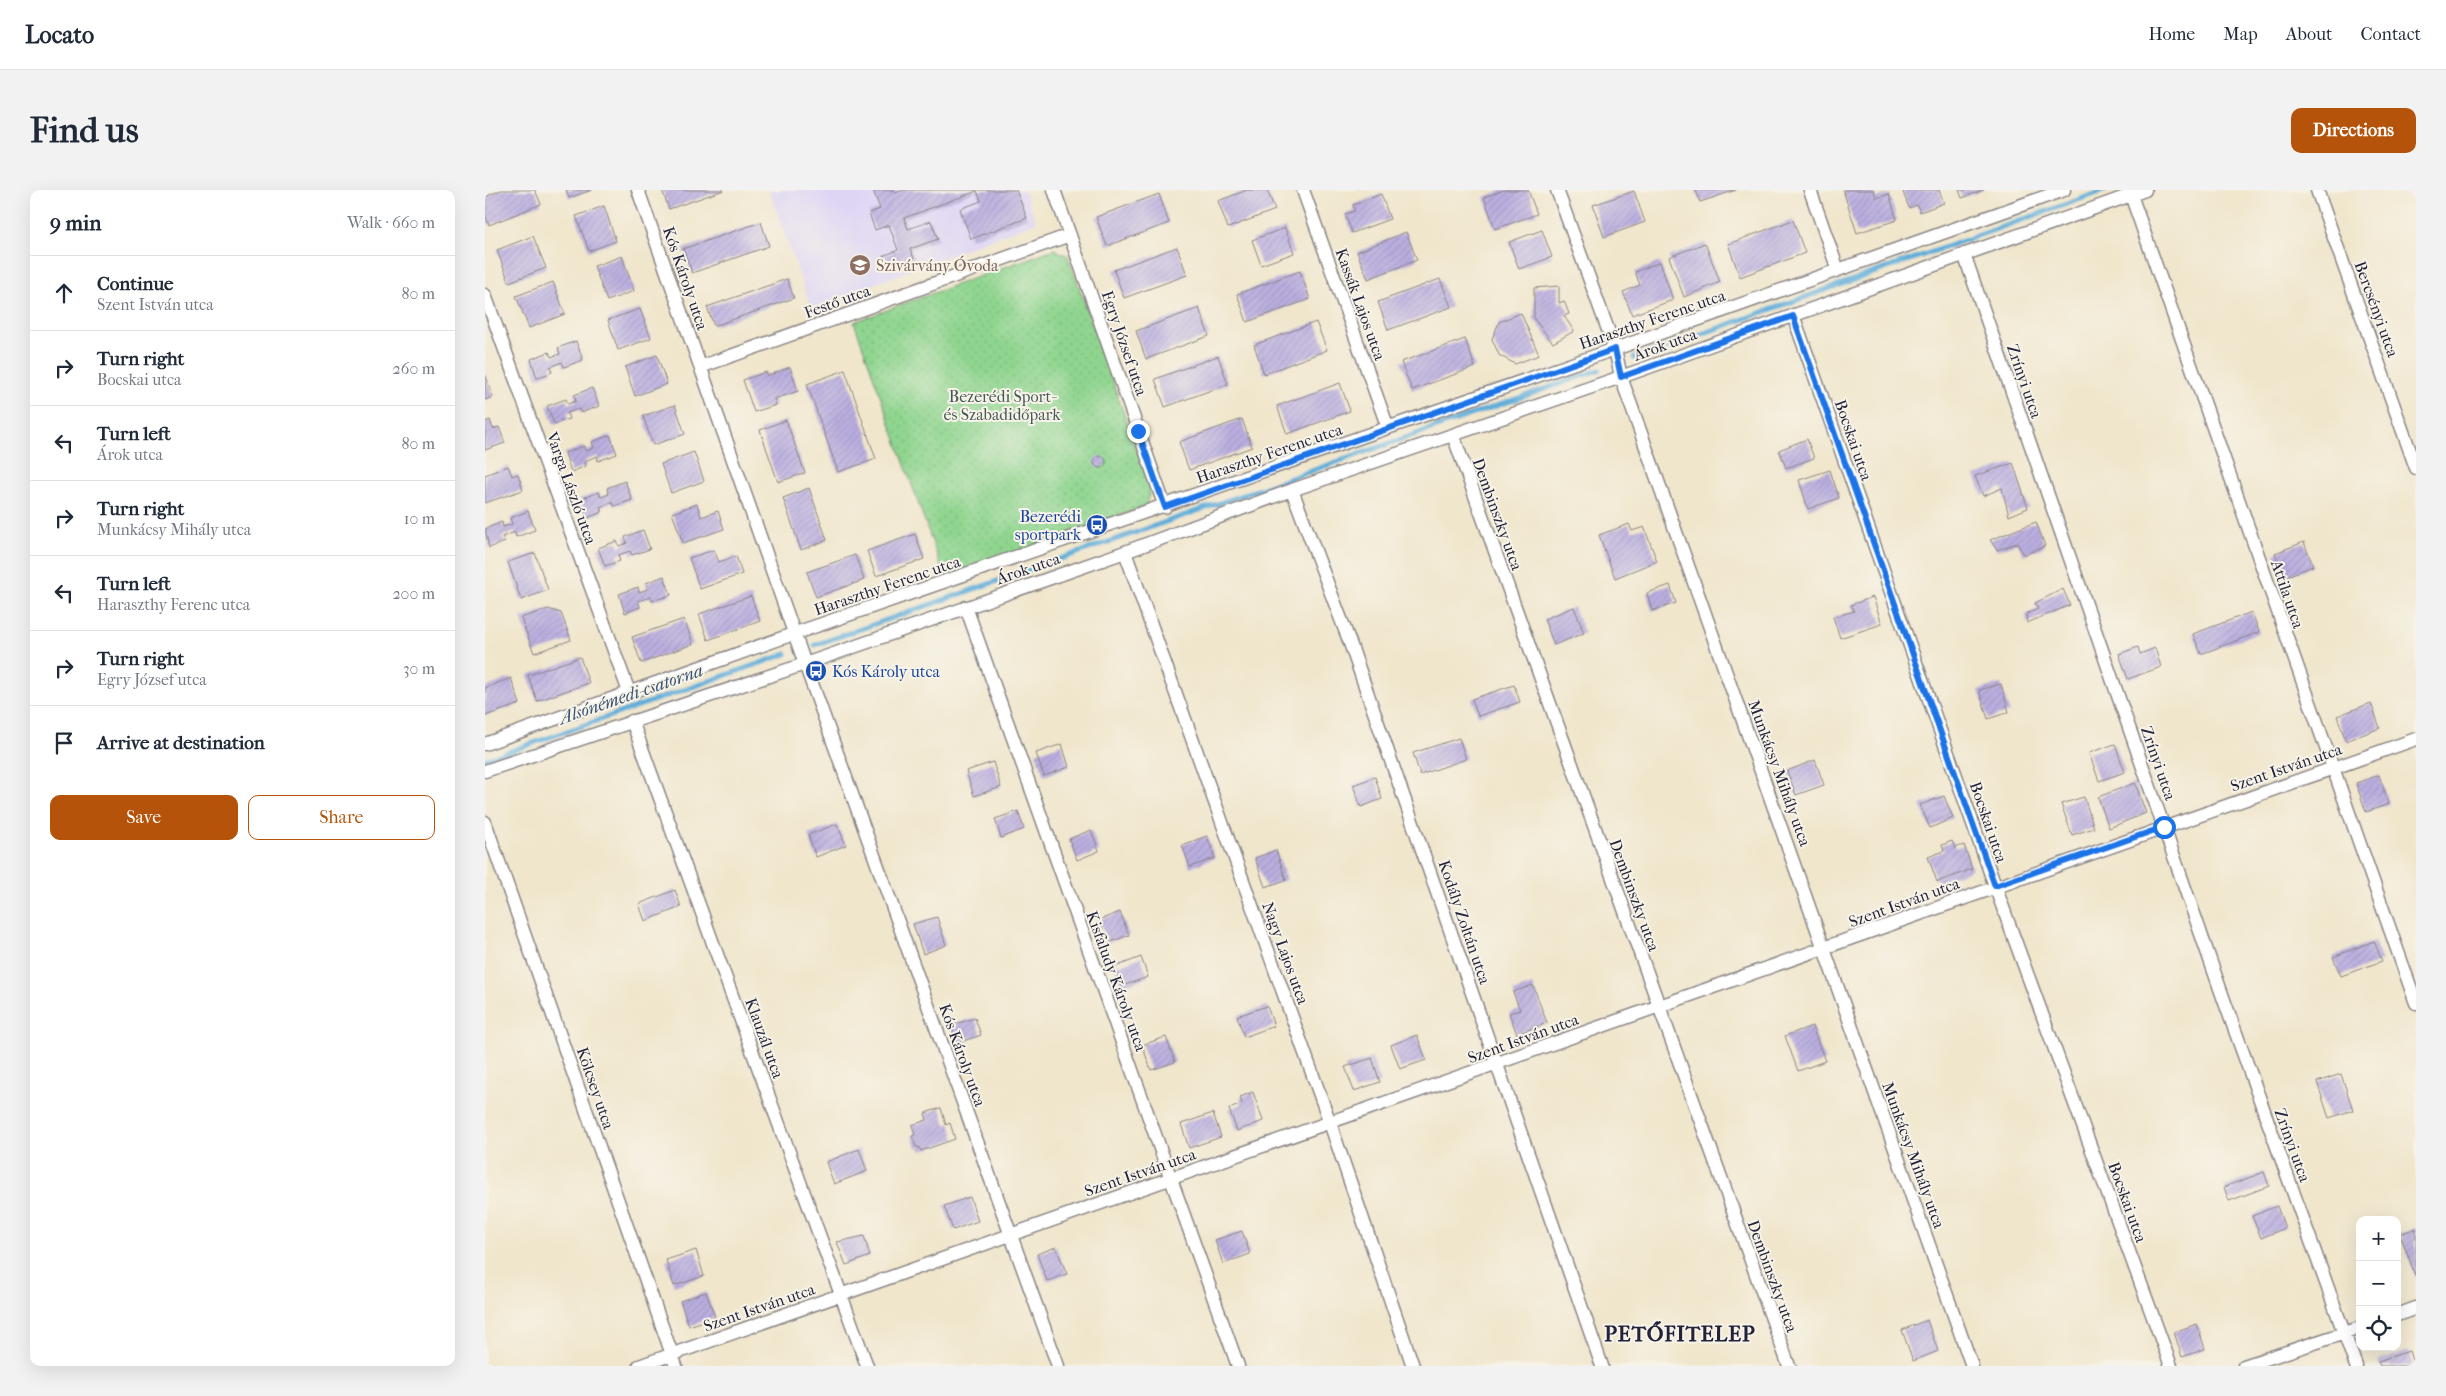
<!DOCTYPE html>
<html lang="en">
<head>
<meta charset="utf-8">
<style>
	:root { --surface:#fff; --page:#f2f2f3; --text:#1f2937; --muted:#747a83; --line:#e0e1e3; --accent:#b45309 }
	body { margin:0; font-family:"IM FELL French Canon",serif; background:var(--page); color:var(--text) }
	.controls { position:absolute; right:15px; bottom:15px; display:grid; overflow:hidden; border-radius:10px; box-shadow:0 5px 20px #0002 }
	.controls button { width:45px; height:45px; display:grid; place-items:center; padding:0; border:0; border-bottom:1px solid var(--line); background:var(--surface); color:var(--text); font:25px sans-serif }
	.stop { position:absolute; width:15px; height:15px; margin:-11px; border:4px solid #1a73e8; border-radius:50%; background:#fff }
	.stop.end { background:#1a73e8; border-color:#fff; box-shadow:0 1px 5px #0008 }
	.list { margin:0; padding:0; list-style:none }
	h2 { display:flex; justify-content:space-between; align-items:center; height:65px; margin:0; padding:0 20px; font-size:21px }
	h2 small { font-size:16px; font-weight:400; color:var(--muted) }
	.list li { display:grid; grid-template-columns:32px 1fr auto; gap:15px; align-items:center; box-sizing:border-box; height:75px; padding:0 20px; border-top:1px solid var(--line) }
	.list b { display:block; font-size:19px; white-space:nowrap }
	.list p { margin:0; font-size:16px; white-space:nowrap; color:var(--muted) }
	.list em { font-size:16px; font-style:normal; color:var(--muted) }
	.actions { display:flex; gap:10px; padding:15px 20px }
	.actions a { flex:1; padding:11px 0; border:1px solid var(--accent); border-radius:10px; text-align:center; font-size:18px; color:var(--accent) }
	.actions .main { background:var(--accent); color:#fff }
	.icon { flex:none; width:28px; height:28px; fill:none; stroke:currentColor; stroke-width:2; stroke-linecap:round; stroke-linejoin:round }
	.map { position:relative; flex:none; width:1931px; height:1176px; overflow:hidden; border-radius:10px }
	header { display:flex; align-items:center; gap:30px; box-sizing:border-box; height:70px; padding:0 25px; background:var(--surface); border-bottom:1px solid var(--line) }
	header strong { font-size:24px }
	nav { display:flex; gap:28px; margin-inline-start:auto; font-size:18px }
	.intro { display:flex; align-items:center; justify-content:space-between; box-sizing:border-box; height:120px; padding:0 30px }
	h1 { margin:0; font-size:35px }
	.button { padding:12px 22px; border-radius:10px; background:var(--accent); color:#fff; font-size:18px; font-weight:700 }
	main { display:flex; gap:30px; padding:0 30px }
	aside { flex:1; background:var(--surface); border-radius:10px; box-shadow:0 5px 20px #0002 }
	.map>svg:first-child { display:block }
</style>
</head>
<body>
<header>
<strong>Locato</strong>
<nav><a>Home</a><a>Map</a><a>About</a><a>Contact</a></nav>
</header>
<div class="intro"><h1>Find us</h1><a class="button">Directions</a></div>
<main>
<aside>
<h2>9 min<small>Walk · 660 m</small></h2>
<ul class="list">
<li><svg class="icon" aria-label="ahead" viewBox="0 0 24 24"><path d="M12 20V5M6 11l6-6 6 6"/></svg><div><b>Continue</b><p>Szent István utca</p></div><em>80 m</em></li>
<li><svg class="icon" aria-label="right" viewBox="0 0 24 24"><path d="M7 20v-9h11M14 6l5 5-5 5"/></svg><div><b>Turn right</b><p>Bocskai utca</p></div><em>260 m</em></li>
<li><svg class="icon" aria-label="left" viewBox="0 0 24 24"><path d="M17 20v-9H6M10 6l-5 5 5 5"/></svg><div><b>Turn left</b><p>Árok utca</p></div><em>80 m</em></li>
<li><svg class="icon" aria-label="right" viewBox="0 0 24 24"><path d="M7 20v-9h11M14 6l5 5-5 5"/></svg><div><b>Turn right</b><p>Munkácsy Mihály utca</p></div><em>10 m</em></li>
<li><svg class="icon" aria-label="left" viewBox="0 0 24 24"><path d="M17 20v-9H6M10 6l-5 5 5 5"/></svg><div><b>Turn left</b><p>Haraszthy Ferenc utca</p></div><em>200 m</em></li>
<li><svg class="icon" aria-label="right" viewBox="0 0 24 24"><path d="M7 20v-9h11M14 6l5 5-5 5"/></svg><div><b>Turn right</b><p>Egry József utca</p></div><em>30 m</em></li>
<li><svg class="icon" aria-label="arrive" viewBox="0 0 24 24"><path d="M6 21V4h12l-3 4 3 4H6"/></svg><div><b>Arrive at destination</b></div></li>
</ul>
<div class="actions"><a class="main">Save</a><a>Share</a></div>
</aside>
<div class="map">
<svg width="1931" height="1176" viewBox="0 0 1931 1176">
	<defs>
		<pattern id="park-dots" width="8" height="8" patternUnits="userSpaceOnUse" patternTransform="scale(1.25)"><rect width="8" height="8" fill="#8fd58f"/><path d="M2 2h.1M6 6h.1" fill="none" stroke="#7bb77c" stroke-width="1.8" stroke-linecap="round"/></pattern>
		<pattern id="building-hatch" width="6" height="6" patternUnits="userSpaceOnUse" patternTransform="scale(1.25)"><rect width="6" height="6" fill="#bbafe0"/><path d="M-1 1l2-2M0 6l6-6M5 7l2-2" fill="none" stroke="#a096c1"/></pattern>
	</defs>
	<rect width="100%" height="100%" fill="#f7f3e8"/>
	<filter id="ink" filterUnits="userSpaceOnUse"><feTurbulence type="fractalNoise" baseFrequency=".02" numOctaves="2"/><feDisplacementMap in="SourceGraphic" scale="10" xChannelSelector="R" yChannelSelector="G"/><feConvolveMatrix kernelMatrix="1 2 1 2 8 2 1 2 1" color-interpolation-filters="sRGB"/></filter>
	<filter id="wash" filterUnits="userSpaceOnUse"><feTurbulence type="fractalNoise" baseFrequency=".0096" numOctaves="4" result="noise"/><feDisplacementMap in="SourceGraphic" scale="20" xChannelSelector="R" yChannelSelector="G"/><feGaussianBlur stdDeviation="1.12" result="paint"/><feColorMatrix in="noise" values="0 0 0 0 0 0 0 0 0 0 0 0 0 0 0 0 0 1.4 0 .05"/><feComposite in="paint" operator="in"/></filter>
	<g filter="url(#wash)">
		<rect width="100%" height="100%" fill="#f0e6cc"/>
		<path fill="#ded5f5" d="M284,0H539L551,32L326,118Z"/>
		<path fill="url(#park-dots)" stroke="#587c65" d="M569,59L583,66L666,300L660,316L460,388L369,132Z"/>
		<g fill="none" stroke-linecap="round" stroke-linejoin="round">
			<path stroke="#60aeda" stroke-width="5" d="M1149,168L1621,0
				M330,455L1114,180
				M0,570L301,464"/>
		</g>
		<g id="blocks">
			<path fill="url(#building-hatch)" d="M16,0H50L56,14L4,35L0,25V7Z
				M81,0H107L84,8Z
				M177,0H239L184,19Z
				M388,0H409L410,3L419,0H531L542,28L486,49L475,19L496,11L492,1L419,28L423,39L446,31L453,49L425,59L429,68L403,78L398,66L413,60L404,35L390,40L384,23L395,19Z
				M762,0H782L790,20L743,38L733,11Z
				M1019,0H1043L1052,24L1010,39L999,7Z
				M1211,0H1251L1215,12Z
				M1358,0H1389L1391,8L1404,4L1412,30L1372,43Z
				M1423,0H1454L1459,13L1435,22L1432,15L1424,18L1418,2Z
				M1474,0H1499L1477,8Z
				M1149,1L1160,32L1119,47L1108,15Z
				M674,4L684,33L622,56L611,27Z
				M896,4L905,29L867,43L860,24L870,21L868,15Z
				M119,16L131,51L104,61L91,26Z
				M1308,30L1320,63L1255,87L1243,54Z
				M276,32L284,56L207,83L198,59Z
				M800,38L809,63L776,75L767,50Z
				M1057,40L1067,67L1034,79L1024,52Z
				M921,42L932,70L883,89L872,62Z
				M48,46L61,78L24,92L12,60Z
				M1220,53L1235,92L1199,107L1184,67Z
				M692,57L702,85L639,108L629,80Z
				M137,66L149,101L122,111L109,76Z
				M1175,72L1188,110L1147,125L1138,102L1155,95L1150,82Z
				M815,81L825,109L762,132L752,104Z
				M302,89L309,108L229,136L222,117Z
				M955,89L966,117L903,140L893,112Z
				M68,92L80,124L44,138L31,106Z
				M1074,96V113L1079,111L1084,124L1079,126L1089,141L1068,153L1049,129V98Z
				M714,118L724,146L661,169L651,141Z
				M155,119L166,148L133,160L123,130Z
				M1036,123L1054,165L1030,174L1014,165L1007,149L1014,132Z
				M831,132L842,160L779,184L769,155Z
				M980,149L990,177L927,200L916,172Z
				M91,151L98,170L79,177L77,172L65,177L67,182L52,188L46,169L64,162L66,167L75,164L73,158Z
				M172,165L182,194L150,206L140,177Z
				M733,166L743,194L680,217L670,189Z
				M305,177L313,201L289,209L291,215L269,222L258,190L281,182L282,186Z
				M360,180L391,269L353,282L322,194Z
				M0,184L8,207L0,210Z
				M855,193L865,221L802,244L792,216Z
				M107,198L114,216L96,223L94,219L82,223L84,229L69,234L62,216L81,209L83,214L91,211L89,205Z
				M190,215L200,244L168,255L158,226Z
				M757,229L767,257L704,280L694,252Z
				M5,230L8,239L14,237L20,253L0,260V232Z
				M301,230L320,283L293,292L275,240Z
				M125,245L132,264L113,271L112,266L100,271L101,276L86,282L80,263L99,256L100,261L109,258L107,252Z
				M1322,249L1329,268L1301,278L1294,260Z
				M209,262L219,291L186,303L176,274Z
				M609 272a6 6 0 1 1 12 0a6 6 0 1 1-12 0Z
				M1528,273L1543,318L1524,326L1517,298L1498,306L1490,286Z
				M23,276L27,286L33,284L38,300L0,313V285Z
				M1345,280L1354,308L1323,319L1314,290Z
				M140,291L147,310L129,316L127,312L115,317L117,322L102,328L95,309L114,302L116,307L124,304L122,298Z
				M324,298L342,350L316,360L298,308Z
				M212,314L216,327L233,321L239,339L198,353L187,323Z
				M43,321L50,340L31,347L30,342L17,347L20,352L4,358L0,339L17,332L18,337L27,334L25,328Z
				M1551,332L1560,356L1539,365L1532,353L1512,360L1505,350Z
				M1144,334L1147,341L1159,337L1172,371L1130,388L1114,345Z
				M158,340L165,359L147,365L145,361L133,365L135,371L120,376L113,358L132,351L134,356L142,353L140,347Z
				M430,344L439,369L391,386L382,361Z
				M1819,352L1828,376L1799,387L1790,363Z
				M229,360L234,372L251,366L257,384L215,399L204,368Z
				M50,363L63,400L36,410L23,372Z
				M370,365L379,390L331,407L322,382Z
				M179,386L186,405L167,411L166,407L153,411L155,417L140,423L134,404L153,397L154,402L163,399L161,393Z
				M1185,395L1191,413L1167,421L1162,403Z
				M1578,399L1585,415L1542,433L1541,424L1553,419L1550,413Z
				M266,406L275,431L223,450L214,424Z
				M1388,407L1397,434L1355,448L1348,427L1369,421L1366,415Z
				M1089,417L1099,443L1069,455L1059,429Z
				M63,419L76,423L86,450L49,463L36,428Z
				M1767,422L1774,442L1716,464L1708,444Z
				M199,429L208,454L156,473L147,447Z
				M1653,457L1655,464L1670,458L1676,477L1643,489L1634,464Z
				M95,467L104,493L52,511L43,485Z
				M26,488L35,514L0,526V498Z
				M1516,494L1524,522L1503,529L1494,500Z
				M1029,495L1035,512L993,526L987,509Z
				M1886,513L1895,538L1861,551L1852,526Z
				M974,548L981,569L935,585L928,563Z
				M577,554L584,577L559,586L551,563Z
				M1630,554L1640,582L1614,591L1604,563Z
				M1330,570L1339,595L1311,605L1302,581Z
				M508,572L516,597L489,606L481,581Z
				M1894,585L1904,614L1881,622L1871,593Z
				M890,587L897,609L876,617L868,595Z
				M1650,593L1661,623L1624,638L1613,607Z
				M1459,606L1468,628L1445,638L1435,615Z
				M1599,607L1609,638L1587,645L1576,614Z
				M533,621L539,639L516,648L510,629Z
				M352,634L361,655L331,667L323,645Z
				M606,640L614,661L592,670L584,649Z
				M722,646L730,668L705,677L697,655Z
				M1467,651L1470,658L1479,655L1487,679L1452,692L1443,667L1459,661L1457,655Z
				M791,660L801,690L780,697L770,668Z
				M190,700L196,717L160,731L154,714Z
				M635,722L644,745L623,753L614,730Z
				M452,727L461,755L438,764L428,734Z
				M1889,751L1897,771L1856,786L1848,767Z
				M656,767L663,787L637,796L630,777Z
				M1048,795L1062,833L1032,844L1024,823L1035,820L1028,802Z
				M782,816L789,836L759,847L752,826Z
				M490,828L496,845L472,853L466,835Z
				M1327,836L1340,871L1313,881L1300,846Z
				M932,845L941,870L915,879L906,855Z
				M681,847L690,872L666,880L657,855Z
				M887,868L895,892L869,901L860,877Z
				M1856,884L1868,920L1844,928L1832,892Z
				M768,902L778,931L752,941L744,919L757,914L755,907Z
				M456,918L461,935L465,933L470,949L436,961L434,957H431L427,946L430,945L427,935L442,930L440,923Z
				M728,923L736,947L704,958L696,934Z
				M374,959L382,981L349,994L341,972Z
				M1779,982L1784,996L1744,1011L1739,997Z
				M485,1007L493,1031L468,1040L459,1016Z
				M1792,1016L1800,1038L1776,1048L1767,1026Z
				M1931,1038V1088L1915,1044Z
				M757,1041L765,1064L738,1074L730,1050Z
				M379,1046L385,1066L361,1075L352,1052Z
				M571,1057L582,1084L562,1091L552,1064Z
				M211,1060L219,1086L189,1096L181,1070Z
				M221,1102L230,1127L204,1136L195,1111Z
				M1442,1130L1453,1161L1428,1171L1417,1140Z
				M1712,1134L1720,1159L1697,1167L1689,1142Z
				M1924,1161L1929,1176H1895L1893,1171Z"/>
		</g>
	</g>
	<g filter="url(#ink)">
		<use href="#blocks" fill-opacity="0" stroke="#898484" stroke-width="1"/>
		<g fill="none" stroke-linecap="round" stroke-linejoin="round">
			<g stroke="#898484" stroke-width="15">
				<path id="street" d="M153,0L320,474L573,1176
					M569,0L680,317
					M818,0L903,238
					M1072,0L1130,159L1136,187L1487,1176
					M1325,0L1353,80
					M1832,0L1931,278
					M1646,5L1931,813
					M1479,64L1739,810L1871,1176
					M0,105L144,502
					M1308,125L1510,696L1686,1176
					M215,177L585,45
					M968,245L1304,1176
					M807,300L865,453L1117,1176
					M640,362L845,933L928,1176
					M481,417L753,1176
					M147,531L382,1176
					M0,554L311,443L1130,159L1579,0
					M0,581L320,474L640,362L807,300L1136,187L1660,0
					M0,632L191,1176
					M1912,1125L1931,1118
					M154,1176L1931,549
					M1759,1176L1875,1138"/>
			</g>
			<use href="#street" stroke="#fff" stroke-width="12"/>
		</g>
	</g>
	<g fill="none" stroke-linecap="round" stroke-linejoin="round" filter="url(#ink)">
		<path stroke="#1a73e8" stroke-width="6" d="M653,241L680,317L1130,159L1136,187L1308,126L1510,696L1679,637"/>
	</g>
	<defs>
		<g id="school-disc" transform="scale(1.125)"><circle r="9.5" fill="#8d6e63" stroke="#f7f3e8"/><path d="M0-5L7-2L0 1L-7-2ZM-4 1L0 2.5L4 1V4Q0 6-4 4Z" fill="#fff"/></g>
		<g id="bus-disc" transform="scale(1.125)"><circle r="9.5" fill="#1a4fb4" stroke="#f7f3e8"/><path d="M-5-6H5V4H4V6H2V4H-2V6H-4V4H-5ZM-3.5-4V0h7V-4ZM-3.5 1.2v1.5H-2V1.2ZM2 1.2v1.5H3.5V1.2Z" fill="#fff"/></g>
	</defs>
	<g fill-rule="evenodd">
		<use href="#school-disc" x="375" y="75"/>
		<use href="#bus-disc" x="612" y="335"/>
		<use href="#bus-disc" x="331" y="481"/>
	</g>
	<g text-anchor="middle" stroke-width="4" stroke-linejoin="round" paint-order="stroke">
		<g font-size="16" fill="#785e54" stroke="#f7f3e8" text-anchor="start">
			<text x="391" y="81">Szivárvány Óvoda</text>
		</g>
		<g font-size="16" fill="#22223b" stroke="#f7f3e8">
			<text transform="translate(201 88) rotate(71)" y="6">Kós Károly utca</text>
			<text transform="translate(352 111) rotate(-20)" y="6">Festő utca</text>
			<text transform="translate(876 114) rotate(70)" y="6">Kassák Lajos utca</text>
			<text transform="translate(1892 119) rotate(70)" y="6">Bercsényi utca</text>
			<text transform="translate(1167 129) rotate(-19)" y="6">Haraszthy Ferenc utca</text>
			<text transform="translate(640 153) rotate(71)" y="6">Egry József utca</text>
			<text transform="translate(1180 154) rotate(-20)" y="6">Árok utca</text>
			<text transform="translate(1540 191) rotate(71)" y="6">Zrínyi utca</text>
			<text transform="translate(1369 250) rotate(71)" y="6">Bocskai utca</text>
			<text transform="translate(784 263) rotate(-19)" y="6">Haraszthy Ferenc utca</text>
			<text transform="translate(87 298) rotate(70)" y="6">Varga László utca</text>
			<text transform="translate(1013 324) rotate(70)" y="6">Dembinszky utca</text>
			<text transform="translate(543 378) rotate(-19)" y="6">Árok utca</text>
			<text transform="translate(402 395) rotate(-19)" y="6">Haraszthy Ferenc utca</text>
			<text transform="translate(1803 404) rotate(71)" y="6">Attila utca</text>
			<text transform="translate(1674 573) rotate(71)" y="6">Zrínyi utca</text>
			<text transform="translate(1801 577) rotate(-19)" y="6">Szent István utca</text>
			<text transform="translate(1295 583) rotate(70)" y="6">Munkácsy Mihály utca</text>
			<text transform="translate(1504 632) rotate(71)" y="6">Bocskai utca</text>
			<text transform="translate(1150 705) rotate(70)" y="6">Dembinszky utca</text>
			<text transform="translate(1419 712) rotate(-20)" y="6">Szent István utca</text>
			<text transform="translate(980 732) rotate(71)" y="6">Kodály Zoltán utca</text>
			<text transform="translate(801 763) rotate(70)" y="6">Nagy Lajos utca</text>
			<text transform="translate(632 791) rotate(70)" y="6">Kisfaludy Károly utca</text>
			<text transform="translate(280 848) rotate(70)" y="6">Klauzál utca</text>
			<text transform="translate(1038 848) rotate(-20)" y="6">Szent István utca</text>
			<text transform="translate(478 865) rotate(70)" y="6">Kós Károly utca</text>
			<text transform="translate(111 898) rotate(71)" y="6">Kölcsey utca</text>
			<text transform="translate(1808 955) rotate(70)" y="6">Zrínyi utca</text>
			<text transform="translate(1429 965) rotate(70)" y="6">Munkácsy Mihály utca</text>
			<text transform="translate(655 982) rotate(-19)" y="6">Szent István utca</text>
			<text transform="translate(1643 1012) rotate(70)" y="6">Bocskai utca</text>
			<text transform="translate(1288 1086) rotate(70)" y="6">Dembinszky utca</text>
			<text transform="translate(274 1117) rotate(-19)" y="6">Szent István utca</text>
		</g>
		<g font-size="16" fill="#435854" stroke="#f7f3e8">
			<text x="517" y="212">Bezerédi Sport-<tspan x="517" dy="18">és Szabadidőpark</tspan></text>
		</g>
		<g font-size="16" fill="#164399" stroke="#f7f3e8" text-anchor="end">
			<text x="596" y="332">Bezerédi<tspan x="596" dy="18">sportpark</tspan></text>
			<text x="347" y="487" text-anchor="start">Kós Károly utca</text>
		</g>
		<g font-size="18" font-style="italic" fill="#385373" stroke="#f7f3e8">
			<text transform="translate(146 504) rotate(-19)" y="6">Alsónémedi-csatorna</text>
		</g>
		<g font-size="21" font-weight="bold" letter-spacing="1" fill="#22223b" stroke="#f7f3e8">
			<text x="1195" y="1151">PETŐFITELEP</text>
		</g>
	</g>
</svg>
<div class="controls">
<button>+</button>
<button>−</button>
<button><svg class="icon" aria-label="locate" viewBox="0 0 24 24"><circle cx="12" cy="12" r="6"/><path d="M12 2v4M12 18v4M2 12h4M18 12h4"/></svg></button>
</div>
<div class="stop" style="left:1679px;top:637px"></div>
<div class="stop end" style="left:653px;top:241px"></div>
</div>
</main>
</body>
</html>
